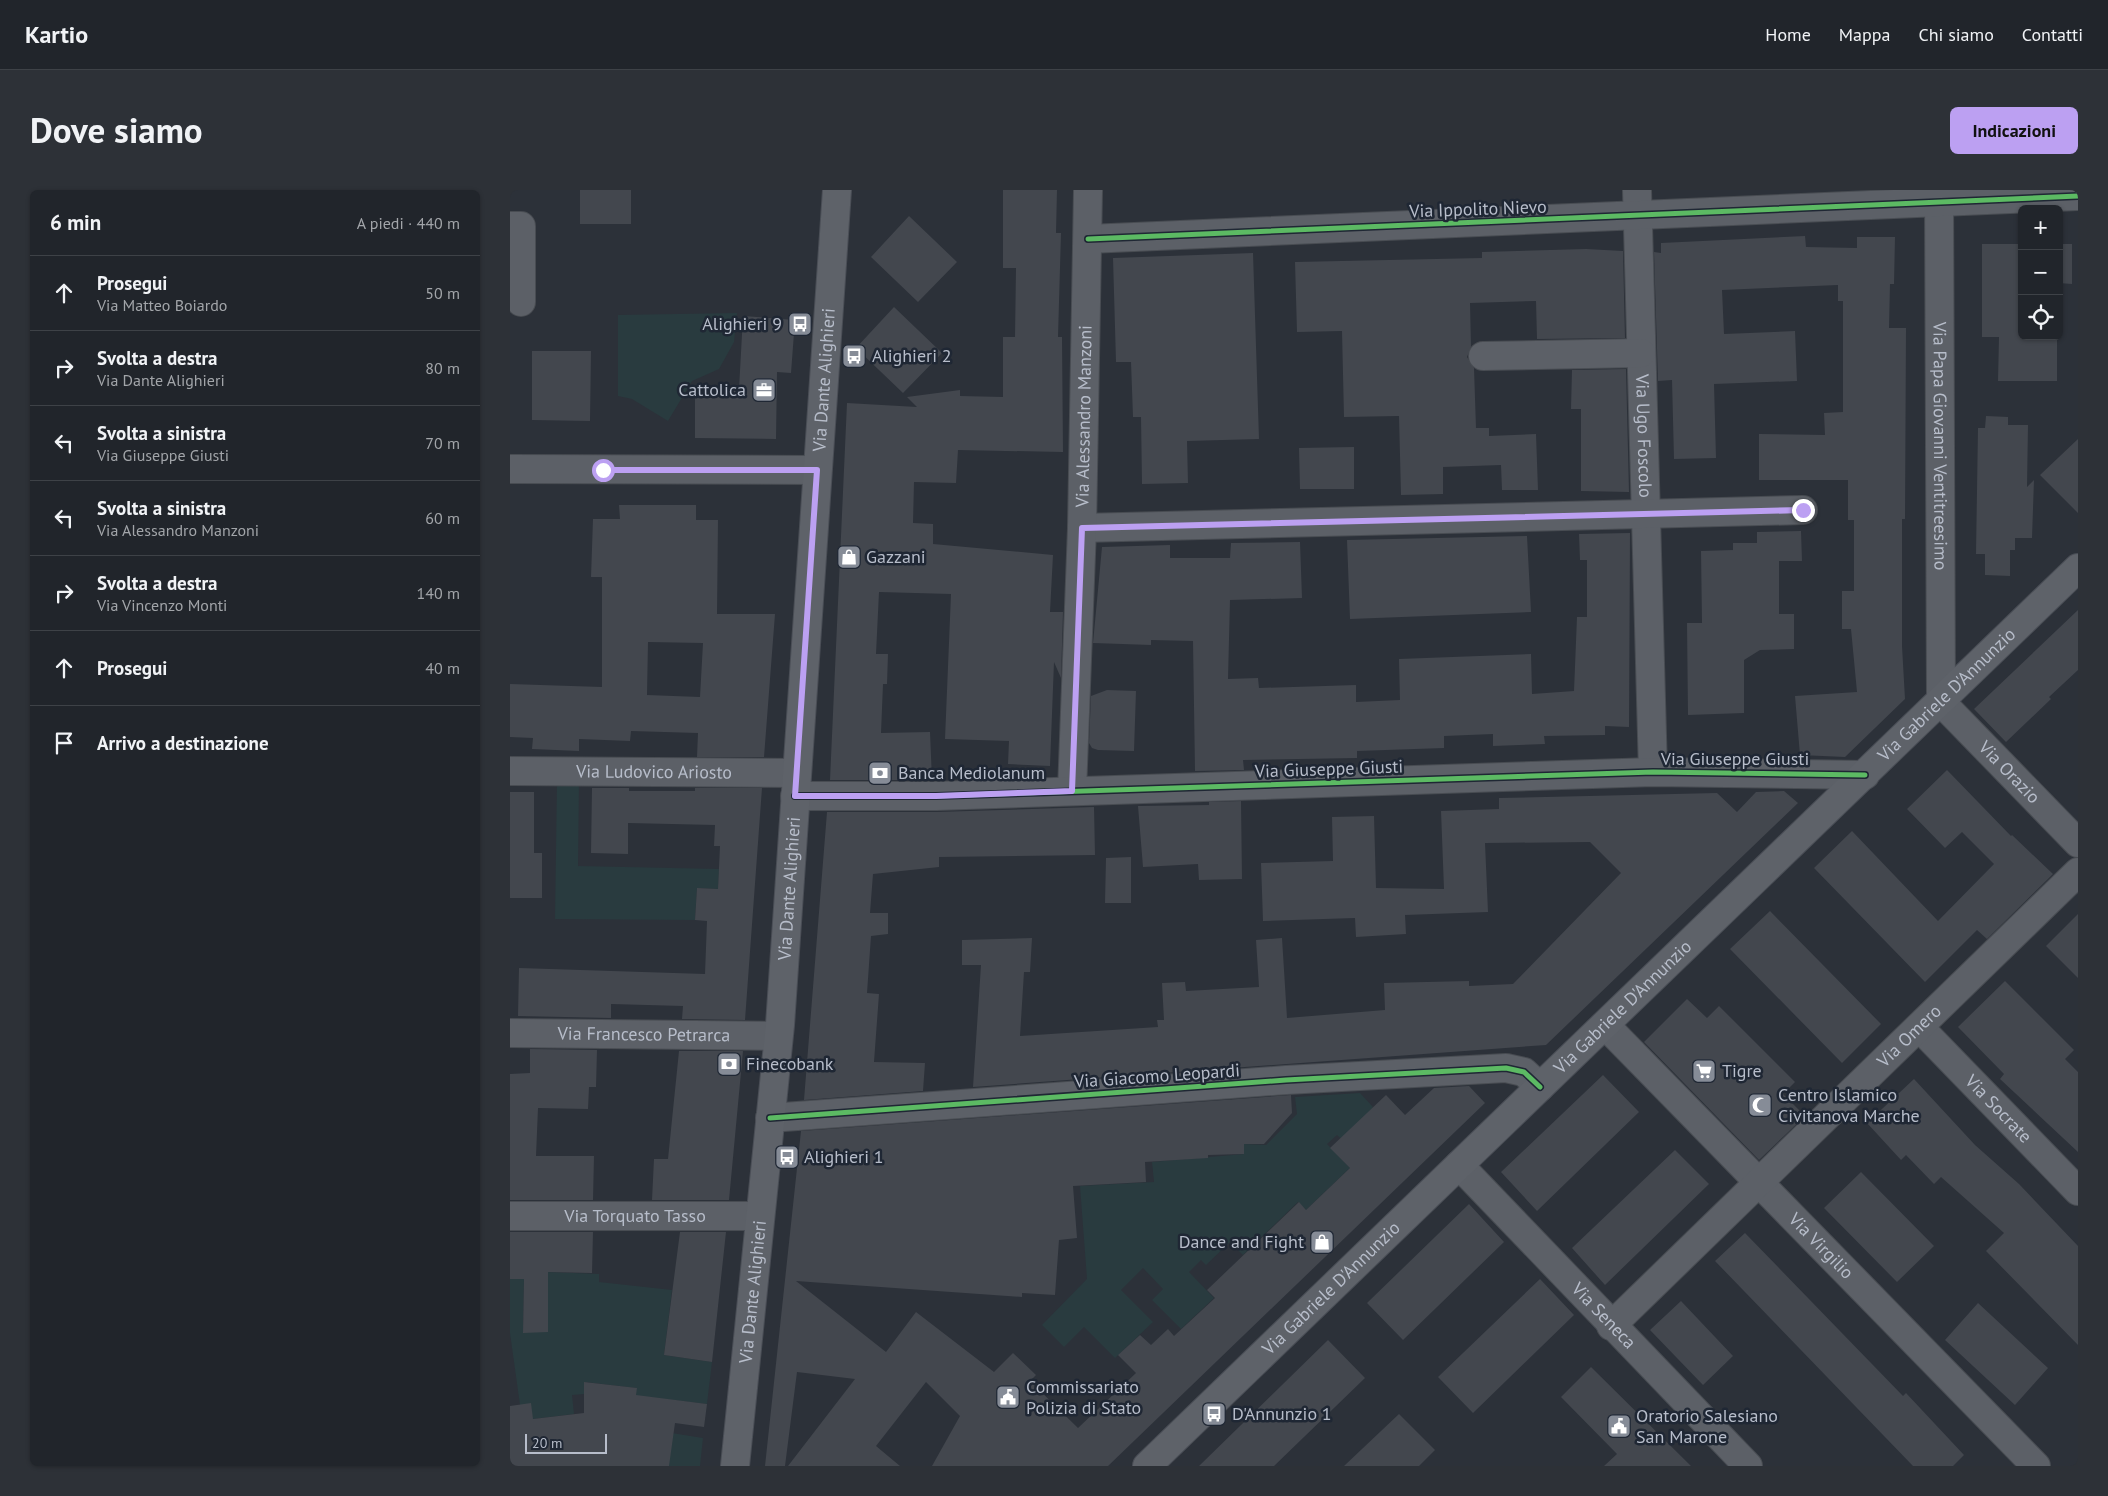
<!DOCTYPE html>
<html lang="it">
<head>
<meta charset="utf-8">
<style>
	:root { --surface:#21252b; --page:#2d3137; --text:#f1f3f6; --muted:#a2a5a9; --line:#3e4247; --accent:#bca0f2 }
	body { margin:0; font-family:"PT Sans",sans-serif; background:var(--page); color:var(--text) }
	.controls { position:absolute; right:15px; top:15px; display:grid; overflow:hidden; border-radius:8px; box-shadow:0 1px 4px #0004 }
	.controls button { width:45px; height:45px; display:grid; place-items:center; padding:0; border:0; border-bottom:1px solid var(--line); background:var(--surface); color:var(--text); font:25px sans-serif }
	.scale { position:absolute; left:15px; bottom:12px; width:82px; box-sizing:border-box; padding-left:5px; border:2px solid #b7bdca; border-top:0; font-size:14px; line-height:18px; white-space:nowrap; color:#b7bdca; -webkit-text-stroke:4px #1f2734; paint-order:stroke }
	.stop { position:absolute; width:15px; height:15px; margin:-11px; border:4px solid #bca0f2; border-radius:50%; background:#fff }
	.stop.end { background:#bca0f2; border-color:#fff; box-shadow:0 1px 5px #0008 }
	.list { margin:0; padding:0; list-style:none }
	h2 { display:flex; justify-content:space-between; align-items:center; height:65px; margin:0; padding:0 20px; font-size:21px }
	h2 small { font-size:16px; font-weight:400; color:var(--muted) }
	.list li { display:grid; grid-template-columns:32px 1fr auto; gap:15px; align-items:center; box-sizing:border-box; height:75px; padding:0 20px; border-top:1px solid var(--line) }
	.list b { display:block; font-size:19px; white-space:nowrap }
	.list p { margin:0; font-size:16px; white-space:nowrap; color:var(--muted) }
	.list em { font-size:16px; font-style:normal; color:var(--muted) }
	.icon { flex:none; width:28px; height:28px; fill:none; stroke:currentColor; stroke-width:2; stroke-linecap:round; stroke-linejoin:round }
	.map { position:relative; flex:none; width:1568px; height:1276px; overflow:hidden; border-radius:8px }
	header { display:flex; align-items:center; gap:30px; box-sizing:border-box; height:70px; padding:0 25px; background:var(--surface); border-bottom:1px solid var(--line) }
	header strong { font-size:24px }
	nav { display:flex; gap:28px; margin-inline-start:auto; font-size:18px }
	.intro { display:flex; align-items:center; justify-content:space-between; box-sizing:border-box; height:120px; padding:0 30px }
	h1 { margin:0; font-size:35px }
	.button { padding:12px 22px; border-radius:8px; background:var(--accent); color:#111; font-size:18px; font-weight:700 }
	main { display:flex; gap:30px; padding:0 30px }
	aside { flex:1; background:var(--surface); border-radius:8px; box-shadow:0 1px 4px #0004 }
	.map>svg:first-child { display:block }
</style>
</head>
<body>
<header>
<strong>Kartio</strong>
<nav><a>Home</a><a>Mappa</a><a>Chi siamo</a><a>Contatti</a></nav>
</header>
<div class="intro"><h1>Dove siamo</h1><a class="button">Indicazioni</a></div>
<main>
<aside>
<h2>6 min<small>A piedi · 440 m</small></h2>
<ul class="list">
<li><svg class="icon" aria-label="ahead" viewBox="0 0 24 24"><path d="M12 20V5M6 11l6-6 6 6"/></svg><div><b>Prosegui</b><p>Via Matteo Boiardo</p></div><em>50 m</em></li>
<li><svg class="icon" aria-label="right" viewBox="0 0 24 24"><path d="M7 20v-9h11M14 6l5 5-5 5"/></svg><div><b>Svolta a destra</b><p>Via Dante Alighieri</p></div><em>80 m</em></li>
<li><svg class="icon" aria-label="left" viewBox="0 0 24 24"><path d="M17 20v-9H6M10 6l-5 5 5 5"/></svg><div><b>Svolta a sinistra</b><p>Via Giuseppe Giusti</p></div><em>70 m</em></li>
<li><svg class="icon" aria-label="left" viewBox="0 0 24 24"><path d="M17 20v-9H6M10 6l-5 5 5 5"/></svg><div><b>Svolta a sinistra</b><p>Via Alessandro Manzoni</p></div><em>60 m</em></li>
<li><svg class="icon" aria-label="right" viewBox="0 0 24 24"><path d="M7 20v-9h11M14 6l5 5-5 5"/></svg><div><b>Svolta a destra</b><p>Via Vincenzo Monti</p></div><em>140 m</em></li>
<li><svg class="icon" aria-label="ahead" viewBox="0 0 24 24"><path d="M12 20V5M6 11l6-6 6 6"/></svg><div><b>Prosegui</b></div><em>40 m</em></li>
<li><svg class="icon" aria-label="arrive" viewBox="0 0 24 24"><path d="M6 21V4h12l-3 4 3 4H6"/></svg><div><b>Arrivo a destinazione</b></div></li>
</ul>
</aside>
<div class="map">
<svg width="1568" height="1276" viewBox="0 0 1568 1276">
	<rect width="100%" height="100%" fill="#2c3139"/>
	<path fill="#293b3f" d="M227,123L224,152L209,179L182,191L158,231L122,209L108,206V125Z
		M47,590L69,591L68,676L209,679L208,699L187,698L185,730L45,729Z
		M850,903L863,917L843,960L827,945L817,954L840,978L796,1020L788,1012L733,1065L720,1052L696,1075L691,1070L679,1082L704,1108L671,1139L642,1110L653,1099L633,1078L611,1100L643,1132L605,1168L574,1137L554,1157L532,1135L577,1089L570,996L644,992L642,972L734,964V954L756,955L787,924L785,907Z
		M38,1082L89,1084V1092L162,1100L154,1165L202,1172L197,1214L126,1206V1198L75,1192L74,1204L62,1205L64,1224L23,1229L10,1215L0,1143V1089H14L13,1142H37Z
		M124,1237L193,1248L190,1276H159Z"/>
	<path fill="#43474e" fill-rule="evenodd" d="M70,0H121V34H70Z
		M493,0H547L546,43H551L548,147H552L553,262L448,260L446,293L404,292L403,333L423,334V354L543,365L540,422H553L551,488L544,472L540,576L498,574L499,551L435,549L441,404L369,402L366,464H378L377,494H373L371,543L420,542L422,590H320L337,213L407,217L397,207L450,200V206L493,207V147H505L506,78H493Z
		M399,26L447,72L408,112L361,67Z
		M1295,46L1296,57L1347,58V47H1385L1384,94H1380L1379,138H1396L1395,329H1392V456L1395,509L1335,567L1290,565L1285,506L1347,502L1341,439H1332V401H1344V330H1338V290H1249V244L1315,245L1314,223L1333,222V111H1328V95L1212,100L1214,144L1285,141L1287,191L1204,194L1206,268L1164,269L1162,190L1148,191L1144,62L1151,63V53Z
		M1472,54H1512V146H1547V191H1488L1489,147H1472Z
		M1549,54H1562V94L1549,93Z
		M1076,59L1113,61L1115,148L1027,149L1026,111L960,113L961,157L957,167L964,178L966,238H979V246L1026,244L1028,300H992L991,275L933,277V304L891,305L889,226L834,227L832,141L787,142L785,72L972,68V62Z
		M743,63L749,249L677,251L678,293L632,294L631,227H623L621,172H606L603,68Z
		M384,117L432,163L393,203L346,158Z
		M233,126L285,130L281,183L267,182L266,249L185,248V198L229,199Z
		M22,161H81L80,231L22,230Z
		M1116,179L1119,302L1071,301V219H1061L1062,180Z
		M1476,226L1498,227V235H1518L1517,297L1524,290L1522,348H1505V360H1500V386L1475,385V364H1466L1468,238H1475Z
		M1568,249V323L1530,285Z
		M844,257V299H790L789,258Z
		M109,315H186V330H208L207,424H265L254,567H187L188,543L121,541L120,551L69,549V561L22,559L23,548L0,547V494L92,497V387H81L83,329H110ZM138,452L193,453L190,507L137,505Z
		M1291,341L1292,371H1269V424H1284V459L1250,460L1234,470V523L1178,525L1177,433H1192L1191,361L1223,360V353H1247V342Z
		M1120,343L1119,537L1095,536V545L1034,546L1035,554L983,556V544L934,546V558L847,561V568L733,570L734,580L685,581L683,451L641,450V455L583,453L592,357L660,355V368H720L721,353L790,352L792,408L720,410L718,489L748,488L749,498L846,495V512L890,510L889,469L1021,464L1022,504L1064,501L1067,427H1077V370H1070L1069,344Z
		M1017,346L1021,422L840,429L837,350Z
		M1568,420V480L1539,507L1541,509L1496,552L1464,519Z
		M597,500L626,501L624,561L588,560L582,558L579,553L581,506Z
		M1437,580L1501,646L1502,645L1543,684L1477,749L1467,740L1415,792L1304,678L1342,641L1428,731L1484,674L1452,642L1435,658L1397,619Z
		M82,598H119V601H185V598H252L235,830L172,829L173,816L101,814V828L8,826L9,778L195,784L197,731L185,730L187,698L208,699L210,656H204L205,635L118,633V664L81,663Z
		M1274,601L1288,613L1036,855L463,897L471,775H452V750L522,748L520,782H514L510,846L648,837L647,830H654L652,793L675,792L676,801L749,797L746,750L772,748L777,828L875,820L874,793L959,791V796L1003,794L1111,683L1080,652L975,653L978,722L895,725L896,744L846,747L845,728L753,731L751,673L823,671L822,627L864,626L866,698L934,699L931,621L989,619V608L1207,603L1227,622L1246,602Z
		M0,602H24V663H32V708H0Z
		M731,611L732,689L689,690L688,674L633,677L628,616L699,615V612Z
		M584,617L585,665L429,667V677L363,684L360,723H378V744L361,746L357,803L369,804L364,872L415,873L413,901L294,910L317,622H426Z
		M621,667V713H595L596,668Z
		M1260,721L1371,834L1332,873L1220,759Z
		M1568,724V788L1536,756Z
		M1495,791L1564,860L1555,869L1568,882V962L1490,889L1494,884L1448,837Z
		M1177,809L1197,828L1209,816L1285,892L1273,904L1295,926L1249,970L1134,852Z
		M20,859L87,860L86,897H79L78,919L28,918L26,966H84L83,1010H0V884L20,883Z
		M169,861H233L219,1010H142L144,969H158Z
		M1093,885L1129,922L1027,1021L991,982Z
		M1404,889L1465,955L1509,994L1568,1056V1155L1476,1061L1494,1043L1431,987L1424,994L1396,965L1391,970L1357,933Z
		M959,896L975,913L598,1276H422L450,1226L416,1192L366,1256L390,1276H278L345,1189L287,1182L275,1276H255L291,941L781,905L782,923L754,954H734V964L698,965V968L635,972L636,992L563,996L567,1048L549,1050L545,1105L512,1103V1107L286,1091L376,1162L406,1122L484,1182L503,1163L526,1185L520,1191L568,1238L626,1183L608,1165L630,1145L641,1155L658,1139L664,1146L705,1108L697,1100L789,1012L796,1020L840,978L820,958L876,905L895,925L924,898Z
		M1165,960L1199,994L1095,1095L1062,1058Z
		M1351,982L1424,1056L1387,1092L1314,1018Z
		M959,1014L994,1052L893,1150L857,1113Z
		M0,1042H83L82,1083L38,1082V1142L13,1143L14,1089H0Z
		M170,1042H216L202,1172L154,1165Z
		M1235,1043L1393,1206L1396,1203L1454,1265L1443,1276H1403L1205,1071Z
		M1030,1089L1064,1125L963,1223L928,1187Z
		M1171,1111L1223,1166L1193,1195L1140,1140Z
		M1468,1113L1538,1178L1505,1215L1435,1150Z
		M818,1150L855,1188L764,1276H689Z
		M1081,1177L1181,1276H1094L1107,1264L1051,1207Z
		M74,1192L127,1198L126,1205L197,1214L194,1237L165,1233L159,1276H0V1216L21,1213L23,1229L74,1223Z
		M889,1224L925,1260L909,1276H834Z"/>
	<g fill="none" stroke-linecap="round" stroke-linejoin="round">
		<g stroke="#484c52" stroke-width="30">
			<g id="minor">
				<path id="s1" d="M1127,0L1143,582"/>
				<path id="s2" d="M1429,0L1431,512L1568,653"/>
				<path d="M0,36H11V112"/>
				<path d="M578,49L1568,6"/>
				<path d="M973,166L1131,163"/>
				<path d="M0,279L307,280"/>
				<path d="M572,338L1293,320"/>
				<path id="s3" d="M0,581L287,583"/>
				<path id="s4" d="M562,601L572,338L578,0"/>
				<path d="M285,606H426L1143,582L1355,585"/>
				<path id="s5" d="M1095,835L1526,1276"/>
				<path id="s6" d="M1409,837L1568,1001"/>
				<path id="s7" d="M0,843L268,846"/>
				<path d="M260,928L776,890L996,878L1014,882L1030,897"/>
				<path id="s8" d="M949,975L1238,1276"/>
				<path id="s9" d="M0,1026H250"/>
				<path id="s10" d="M1101,1136L1568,682"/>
			</g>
		</g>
		<g stroke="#4a4e56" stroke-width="30">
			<g id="major">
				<path id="s11" d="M225,1276L270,835L327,0"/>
				<path id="s12" d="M637,1276L1568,378"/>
			</g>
		</g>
		<use href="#minor" stroke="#5c6067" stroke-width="28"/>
		<use href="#major" stroke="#5e6269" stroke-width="28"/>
		<g stroke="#1f2734" stroke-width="8">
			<path id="cycleway" d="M578,49L1568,6
				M285,606H426L1143,582L1355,585
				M260,928L776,890L996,878L1014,882L1030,897"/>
		</g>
		<use href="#cycleway" stroke="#5cba63" stroke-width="5"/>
	</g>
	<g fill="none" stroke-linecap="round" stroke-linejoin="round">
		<path stroke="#bca0f2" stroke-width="6" d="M93,280H307L285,606H426L562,601L572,338L1293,320"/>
	</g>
	<defs>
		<g id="bus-square" transform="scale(1.25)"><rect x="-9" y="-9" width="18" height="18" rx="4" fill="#868c97" stroke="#1f2734"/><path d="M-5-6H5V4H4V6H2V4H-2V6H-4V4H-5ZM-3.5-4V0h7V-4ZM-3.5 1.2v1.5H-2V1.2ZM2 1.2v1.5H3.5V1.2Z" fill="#fff"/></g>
		<g id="office-square" transform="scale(1.25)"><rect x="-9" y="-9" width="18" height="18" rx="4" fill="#868c97" stroke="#1f2734"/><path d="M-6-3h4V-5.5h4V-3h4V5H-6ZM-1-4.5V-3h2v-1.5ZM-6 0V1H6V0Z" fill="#fff"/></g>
		<g id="shop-square" transform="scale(1.25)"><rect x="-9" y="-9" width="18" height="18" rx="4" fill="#868c97" stroke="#1f2734"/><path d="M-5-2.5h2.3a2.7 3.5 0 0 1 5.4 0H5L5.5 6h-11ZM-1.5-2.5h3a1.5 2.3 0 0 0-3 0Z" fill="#fff"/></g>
		<g id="bank-square" transform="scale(1.25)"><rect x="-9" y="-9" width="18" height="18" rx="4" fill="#868c97" stroke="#1f2734"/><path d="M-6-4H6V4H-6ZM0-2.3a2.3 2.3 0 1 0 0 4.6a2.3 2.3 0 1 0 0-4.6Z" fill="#fff"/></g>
		<g id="supermarket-square" transform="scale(1.25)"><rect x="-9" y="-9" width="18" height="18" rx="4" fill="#868c97" stroke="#1f2734"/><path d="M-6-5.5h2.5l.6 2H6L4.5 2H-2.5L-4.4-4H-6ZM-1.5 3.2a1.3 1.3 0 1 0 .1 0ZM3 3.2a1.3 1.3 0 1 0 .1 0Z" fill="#fff"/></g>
		<g id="mosque-square" transform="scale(1.25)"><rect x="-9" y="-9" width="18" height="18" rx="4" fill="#868c97" stroke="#1f2734"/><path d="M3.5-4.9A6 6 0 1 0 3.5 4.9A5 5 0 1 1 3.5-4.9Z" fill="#fff"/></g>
		<g id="civic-square" transform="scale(1.25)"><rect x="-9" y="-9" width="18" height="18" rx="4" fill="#868c97" stroke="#1f2734"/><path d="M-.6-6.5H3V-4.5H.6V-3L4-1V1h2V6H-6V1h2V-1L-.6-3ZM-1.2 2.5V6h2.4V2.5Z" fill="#fff"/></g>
	</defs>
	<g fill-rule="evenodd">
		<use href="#bus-square" x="290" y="134"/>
		<use href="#bus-square" x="344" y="166"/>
		<use href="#office-square" x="254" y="200"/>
		<use href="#shop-square" x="339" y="367"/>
		<use href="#bank-square" x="370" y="583"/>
		<use href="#bank-square" x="219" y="874"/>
		<use href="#supermarket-square" x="1194" y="881"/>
		<use href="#mosque-square" x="1250" y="915"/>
		<use href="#bus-square" x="277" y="967"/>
		<use href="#shop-square" x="812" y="1052"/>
		<use href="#civic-square" x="498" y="1207"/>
		<use href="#bus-square" x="704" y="1224"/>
		<use href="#civic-square" x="1109" y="1236"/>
	</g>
	<g text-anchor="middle" stroke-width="5" stroke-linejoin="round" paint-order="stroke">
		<g font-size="18" fill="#b7bdca" stroke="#1f2734">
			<text transform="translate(968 19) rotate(-2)" y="6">Via Ippolito Nievo</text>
			<text dy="6" stroke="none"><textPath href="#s11" startOffset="1090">Via Dante Alighieri</textPath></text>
			<text dy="6" stroke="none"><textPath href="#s4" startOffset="375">Via Alessandro Manzoni</textPath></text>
			<text dy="6" stroke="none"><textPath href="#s1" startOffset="246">Via Ugo Foscolo</textPath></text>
			<text dy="6" stroke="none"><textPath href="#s2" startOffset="256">Via Papa Giovanni Ventitreesimo</textPath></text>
			<text dy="6" stroke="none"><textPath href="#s12" startOffset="1111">Via Gabriele D'Annunzio</textPath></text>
			<text x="1225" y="575">Via Giuseppe Giusti</text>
			<text transform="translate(819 579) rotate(-2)" y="6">Via Giuseppe Giusti</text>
			<text dy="6" stroke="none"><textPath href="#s3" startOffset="144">Via Ludovico Ariosto</textPath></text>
			<text dy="6" stroke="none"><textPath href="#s2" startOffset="610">Via Orazio</textPath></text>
			<text dy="6" stroke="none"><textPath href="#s11" startOffset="580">Via Dante Alighieri</textPath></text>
			<text dy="6" stroke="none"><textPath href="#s12" startOffset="661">Via Gabriele D'Annunzio</textPath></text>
			<text dy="6" stroke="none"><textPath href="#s7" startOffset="134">Via Francesco Petrarca</textPath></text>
			<text dy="6" stroke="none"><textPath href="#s10" startOffset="416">Via Omero</textPath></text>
			<text transform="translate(647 886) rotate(-4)" y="6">Via Giacomo Leopardi</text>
			<text dy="6" stroke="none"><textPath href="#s6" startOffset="114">Via Socrate</textPath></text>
			<text dy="6" stroke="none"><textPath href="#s9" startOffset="125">Via Torquato Tasso</textPath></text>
			<text dy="6" stroke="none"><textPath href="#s5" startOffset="309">Via Virgilio</textPath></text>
			<text dy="6" stroke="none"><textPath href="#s12" startOffset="256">Via Gabriele D'Annunzio</textPath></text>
			<text dy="6" stroke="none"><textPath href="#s11" startOffset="175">Via Dante Alighieri</textPath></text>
			<text dy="6" stroke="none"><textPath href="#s8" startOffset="209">Via Seneca</textPath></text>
		</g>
		<g font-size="18" fill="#b7bdca" stroke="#1f2734" text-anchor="start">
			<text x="272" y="140" text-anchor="end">Alighieri 9</text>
			<text x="362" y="172">Alighieri 2</text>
			<text x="236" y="206" text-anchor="end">Cattolica</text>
			<text x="356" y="373">Gazzani</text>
			<text x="388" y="589">Banca Mediolanum</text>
			<text x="236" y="880">Finecobank</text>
			<text x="1212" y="887">Tigre</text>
			<text x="1268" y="911">Centro Islamico<tspan x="1268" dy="21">Civitanova Marche</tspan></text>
			<text x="294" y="973">Alighieri 1</text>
			<text x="794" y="1058" text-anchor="end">Dance and Fight</text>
			<text x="516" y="1203">Commissariato<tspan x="516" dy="21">Polizia di Stato</tspan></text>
			<text x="722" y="1230">D'Annunzio 1</text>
			<text x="1126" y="1232">Oratorio Salesiano<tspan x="1126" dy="21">San Marone</tspan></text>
		</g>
	</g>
</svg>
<div class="controls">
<button>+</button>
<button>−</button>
<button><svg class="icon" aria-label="locate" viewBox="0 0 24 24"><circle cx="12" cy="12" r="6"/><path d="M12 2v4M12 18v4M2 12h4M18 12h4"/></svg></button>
</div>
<div class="scale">20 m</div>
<div class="stop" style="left:93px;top:280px"></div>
<div class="stop end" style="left:1293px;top:320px"></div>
</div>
</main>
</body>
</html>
